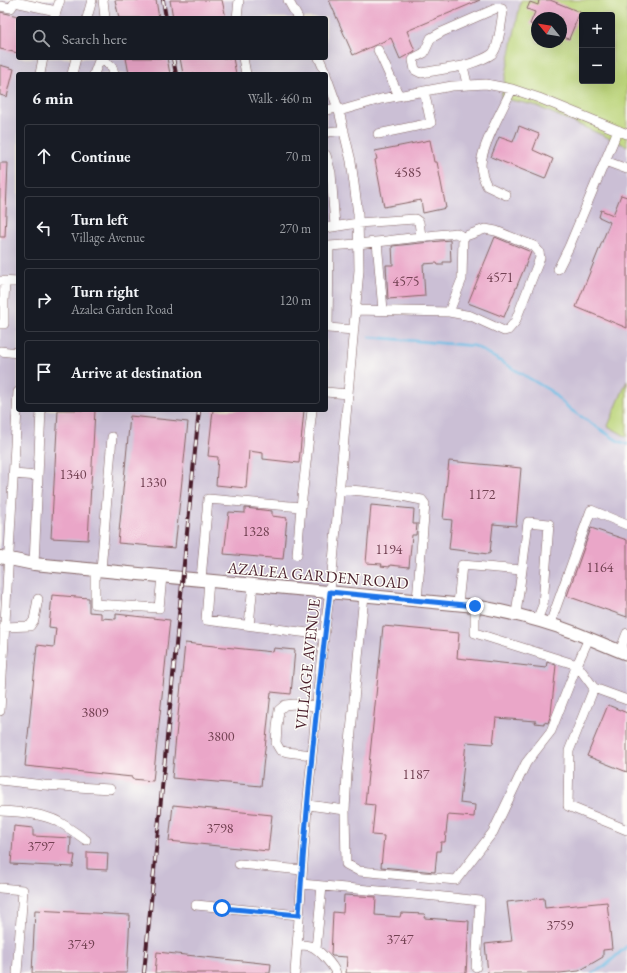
<!DOCTYPE html>
<html lang="en">
<head>
<meta charset="utf-8">
<style>
	:root { --surface:#171b24; --page:#242831; --text:#f1f3f6; --muted:#9ea1a6; --line:#363941 }
	body { margin:0; font-family:"EB Garamond",serif; background:var(--page); color:var(--text) }
	.controls { position:absolute; right:12px; top:12px; display:grid; overflow:hidden; border-radius:4px; box-shadow:0 4px 16px #0002 }
	.controls button { width:36px; height:36px; display:grid; place-items:center; padding:0; border:0; border-bottom:1px solid var(--line); background:var(--surface); color:var(--text); font:20px sans-serif }
	.compass { position:absolute; left:531px; top:12px; width:36px; height:36px; border-radius:50%; background:var(--surface); box-shadow:0 4px 16px #0002; rotate:300deg }
	.stop { position:absolute; width:12px; height:12px; margin:-9px; border:3px solid #1a73e8; border-radius:50%; background:#fff }
	.stop.end { background:#1a73e8; border-color:#fff; box-shadow:0 1px 4px #0008 }
	.list { margin:0; padding:0; list-style:none }
	h2 { display:flex; justify-content:space-between; align-items:center; height:52px; margin:0; padding:0 16px; font-size:17px }
	h2 small { font-size:13px; font-weight:400; color:var(--muted) }
	.list li { display:grid; grid-template-columns:26px 1fr auto; gap:12px; align-items:center; box-sizing:border-box; height:64px; margin:0 8px 8px; padding:0 8px; border:1px solid var(--line); border-radius:4px }
	.list b { display:block; font-size:15px; white-space:nowrap }
	.list p { margin:0; font-size:13px; white-space:nowrap; color:var(--muted) }
	.list em { font-size:13px; font-style:normal; color:var(--muted) }
	.icon { flex:none; width:22px; height:22px; fill:none; stroke:currentColor; stroke-width:2; stroke-linecap:round; stroke-linejoin:round }
	.map { position:relative; flex:none; width:627px; height:973px; overflow:hidden }
	.search { position:absolute; background:var(--surface); box-shadow:0 4px 16px #0002; left:16px; top:16px; width:312px; height:44px; display:flex; align-items:center; gap:10px; box-sizing:border-box; padding:0 14px; border-radius:4px; color:var(--muted); font-size:15px }
	.panel { position:absolute; background:var(--surface); box-shadow:0 4px 16px #0002; left:16px; top:72px; width:312px; height:340px; border-radius:4px }
	.map>svg:first-child { display:block }
</style>
</head>
<body>
<div class="map">
<svg width="627" height="973" viewBox="0 0 627 973">
	<rect width="100%" height="100%" fill="#fdfcf7"/>
	<filter id="ink" filterUnits="userSpaceOnUse"><feTurbulence type="fractalNoise" baseFrequency=".025" numOctaves="2"/><feDisplacementMap in="SourceGraphic" scale="8" xChannelSelector="R" yChannelSelector="G"/><feConvolveMatrix kernelMatrix="1 2 1 2 8 2 1 2 1" color-interpolation-filters="sRGB"/></filter>
	<filter id="wash" filterUnits="userSpaceOnUse"><feTurbulence type="fractalNoise" baseFrequency=".012" numOctaves="4" result="noise"/><feDisplacementMap in="SourceGraphic" scale="16" xChannelSelector="R" yChannelSelector="G"/><feGaussianBlur stdDeviation="0.9" result="paint"/><feColorMatrix in="noise" values="0 0 0 0 0 0 0 0 0 0 0 0 0 0 0 0 0 1.4 0 .05"/><feComposite in="paint" operator="in"/></filter>
	<g filter="url(#wash)">
		<rect width="100%" height="100%" fill="#f3ebd5"/>
		<path fill="#cbbfd5" fill-rule="evenodd" d="M0,0H521L501,98L534,105L627,146V381L608,426L627,437V973H0ZM18,18H326V58H18ZM18,74H326V410H18Z"/>
		<path fill="#bbd479" stroke="#827a52" fill-rule="evenodd" d="M521,0H627V146L534,105L501,98ZM582,15H612V81H582ZM537,18H561V42H537Z
			M627,381V437L608,426Z"/>
		<g fill="none" stroke-linecap="round" stroke-linejoin="round">
			<path stroke="#68b9e3" stroke-width="2.5" d="M370,337L475,346L549,390L571,410L618,441L627,444
				M592,973L604,967L627,946"/>
		</g>
		<g id="blocks">
			<path fill="#eaa6c8" d="M115,0H156L159,18H119Z
				M170,0H222L226,18H173Z
				M329,0H480L407,31L415,51L400,59L391,38L353,55Z
				M539,0H550L580,12L569,39L561,36V18H537V26L530,24L535,12L527,9L530,2L538,5Z
				M0,12L18,16V53L0,49Z
				M126,58H167L170,74H129Z
				M180,58H233L236,74H183Z
				M0,65L14,69L7,97L0,95Z
				M519,126L539,134L533,150L553,159L545,179L491,157L499,137L513,142Z
				M430,140L434,162H437L446,208L423,213L421,200L384,207L375,160L377,159L375,151Z
				M0,163H8L5,237H0Z
				M621,195L627,197V328L576,307L610,222L599,217L601,210L613,215Z
				M495,237L531,252L504,317L468,303Z
				M450,240L451,262H443V265H438L437,263L423,264L425,296L388,299L386,265H393L392,246Z
				M58,410H95L88,540L51,538Z
				M213,410H304L299,463L263,459V453L249,451L246,488L216,485L218,457L208,456Z
				M130,416L188,422L175,548L118,543Z
				M449,461L521,468L516,526L493,524L490,553L488,554L449,549L452,520L443,519Z
				M371,505L414,509L413,524H417L416,535H412L409,567L390,565V567L381,566L382,564L366,563Z
				M245,508L272,511V516L287,518L283,559L224,554L229,512L245,513Z
				M591,528L627,540V617L567,596Z
				M52,595L89,598V612L101,613V618L116,619V614L170,620L153,781L132,779V777L25,766L37,645L54,647L56,628L49,627Z
				M383,626L459,633L457,658L546,668L547,662L556,665L551,714L548,723L544,722V724L535,723L536,721L496,718L493,744L466,742L460,803L475,805L474,817L448,815L445,842H441L440,851H437L435,872L381,867L384,836L372,835L375,805L365,804Z
				M185,643L273,652L274,648L295,650L291,694L271,692L261,786L172,778Z
				M608,705L627,713V772L587,756Z
				M173,805L272,815L268,851L169,841Z
				M14,826L33,828V836L71,838L70,855H75L73,867L11,864Z
				M87,852L108,853L107,870L87,869Z
				M344,895L376,897L375,915L400,917L401,913L425,914L424,918L469,921L466,973H346L347,957L332,956L331,955L333,912L343,913Z
				M544,898L545,908L607,902L612,949L603,950V957L579,971L560,973H488L485,944L512,941L507,902Z
				M35,910L130,915L127,973H32Z
				M157,952L271,964L270,973H155Z"/>
		</g>
	</g>
	<g filter="url(#ink)">
		<use href="#blocks" fill-opacity="0" stroke="#856666" stroke-width="1"/>
		<g fill="none" stroke-linecap="round" stroke-linejoin="round">
			<g stroke="#856666" stroke-width="10">
				<path id="minor" d="M103,0L105,18
					M288,0L298,18
					M0,6L11,8L15,2L56,11
					M54,18L60,0
					M87,18L92,0
					M237,18L239,0
					M378,50L399,96
					M243,58L246,74
					M319,58L326,74
					M463,66C472,63 484,60 492,54C499,48 501,22 503,12L502,9L497,8L442,32L431,38L424,53L416,57L413,60L415,70L421,73L463,66L467,84
					M40,74L43,58
					M72,74L76,58
					M94,74L100,58L112,67L114,74
					M326,110L338,108
					M339,111L381,99L452,86L486,84L512,89L539,98L627,134
					M326,133L328,132L344,130
					M378,134L431,123L424,91
					M326,155L331,173L335,226
					M605,161L627,169
					M506,195L487,186C484,180 481,173 481,165C481,147 504,106 512,89
					M326,228L358,223L415,219L419,222L421,236
					M377,242L383,310
					M558,269L569,247L618,130
					M0,281L18,282
					M0,301H4L5,281
					M356,310L449,312L471,316L504,331L508,330L515,322L540,258L539,252L534,246L496,231L485,229L463,237
					M0,324H4V301
					M354,330L328,328L329,246C371,244 414,237 456,233L463,237L462,279L449,312
					M0,351L18,353
					M326,392L348,394
					M14,474L38,476
					M338,489C367,491 394,494 422,500L425,504L417,600
					M297,555L301,507
					M34,564L41,410
					M95,569V604L159,608L162,576
					M101,570L112,437
					M522,570L528,522L549,524L543,605L537,620
					M201,579L208,499L301,507L312,410
					M209,580L206,620L324,635
					M458,604L462,565L522,570L516,614
					M550,624L591,510L627,525
					M249,625L253,584
					M4,627L30,626L34,620L38,599
					M589,638L577,665L594,688L627,700
					M620,651L627,633
					M594,688L569,751L568,806L627,830
					M0,711L18,392
					M312,755L287,752L280,750L276,743L277,727L279,710L285,705L294,704L317,706
					M0,780L44,785L110,789
					M308,805L345,810L346,864L359,871L456,880L493,832L526,763L551,731L577,665L475,633V606
					M345,810L347,774L364,595
					M0,811C20,812 41,813 59,822C68,827 77,834 86,840
					M239,864L302,870
					M301,884L435,896L480,901L476,967
					M0,888L23,890L17,973
					M196,905L299,915
					M297,945C301,945 306,945 310,946C318,948 333,965 336,973
					M316,949L322,886
					M295,973L307,809L320,670L332,573L359,270L358,214L351,161L339,111L326,75"/>
			</g>
			<g stroke="#856666" stroke-width="14">
				<path id="major" d="M0,557L34,564L475,606C508,612 541,620 573,632C591,639 609,647 627,654"/>
			</g>
			<use href="#minor" stroke="#fff" stroke-width="9"/>
			<use href="#major" stroke="#fff" stroke-width="12"/>
			<g stroke="#4a1f2b" stroke-width="4">
				<path id="rail" d="M163,0L166,18
					M173,58L176,74
					M144,973L199,410"/>
			</g>
			<use href="#rail" stroke="#fdfcf7" stroke-width="2.5" stroke-dasharray="8" stroke-linecap="butt"/>
		</g>
	</g>
	<g fill="none" stroke-linecap="round" stroke-linejoin="round" filter="url(#ink)">
		<path stroke="#1a73e8" stroke-width="5" d="M222,908L299,915C306,807 317,699 330,592L475,606"/>
	</g>
	<g text-anchor="middle" stroke-width="3" stroke-linejoin="round" paint-order="stroke">
		<g font-size="14" fill="#724152">
			<text x="408" y="177">4585</text>
			<text x="500" y="282">4571</text>
			<text x="406" y="286">4575</text>
			<text x="73" y="479">1340</text>
			<text x="153" y="487">1330</text>
			<text x="482" y="499">1172</text>
			<text x="256" y="536">1328</text>
			<text x="389" y="554">1194</text>
			<text x="600" y="572">1164</text>
			<text x="95" y="717">3809</text>
			<text x="221" y="741">3800</text>
			<text x="416" y="779">1187</text>
			<text x="220" y="833">3798</text>
			<text x="41" y="851">3797</text>
			<text x="560" y="930">3759</text>
			<text x="400" y="944">3747</text>
			<text x="81" y="949">3749</text>
		</g>
		<g font-size="16" fill="#4a1f2b" stroke="#fdfcf7">
			<text transform="translate(318 575) rotate(5)" y="6">AZALEA GARDEN ROAD</text>
			<text transform="translate(307 664) rotate(-84)" y="6">VILLAGE AVENUE</text>
		</g>
	</g>
</svg>
<div class="controls">
<button>+</button>
<button>−</button>
</div>
<svg class="compass" viewBox="-18 -18 36 36"><path d="M0-13l5 13h-10z" fill="#e53935"/><path d="M0 13l5-13h-10z" fill="#9ea1a6"/></svg>
<div class="stop" style="left:222px;top:908px"></div>
<div class="stop end" style="left:475px;top:606px"></div>
<div class="search"><svg class="icon" aria-label="search" viewBox="0 0 24 24"><circle cx="10" cy="10" r="6"/><path d="M15 15l6 6"/></svg>Search here</div>
<section class="panel">
<h2>6 min<small>Walk · 460 m</small></h2>
<ul class="list">
<li><svg class="icon" aria-label="ahead" viewBox="0 0 24 24"><path d="M12 20V5M6 11l6-6 6 6"/></svg><div><b>Continue</b></div><em>70 m</em></li>
<li><svg class="icon" aria-label="left" viewBox="0 0 24 24"><path d="M17 20v-9H6M10 6l-5 5 5 5"/></svg><div><b>Turn left</b><p>Village Avenue</p></div><em>270 m</em></li>
<li><svg class="icon" aria-label="right" viewBox="0 0 24 24"><path d="M7 20v-9h11M14 6l5 5-5 5"/></svg><div><b>Turn right</b><p>Azalea Garden Road</p></div><em>120 m</em></li>
<li><svg class="icon" aria-label="arrive" viewBox="0 0 24 24"><path d="M6 21V4h12l-3 4 3 4H6"/></svg><div><b>Arrive at destination</b></div></li>
</ul>
</section>
</div>
</body>
</html>
